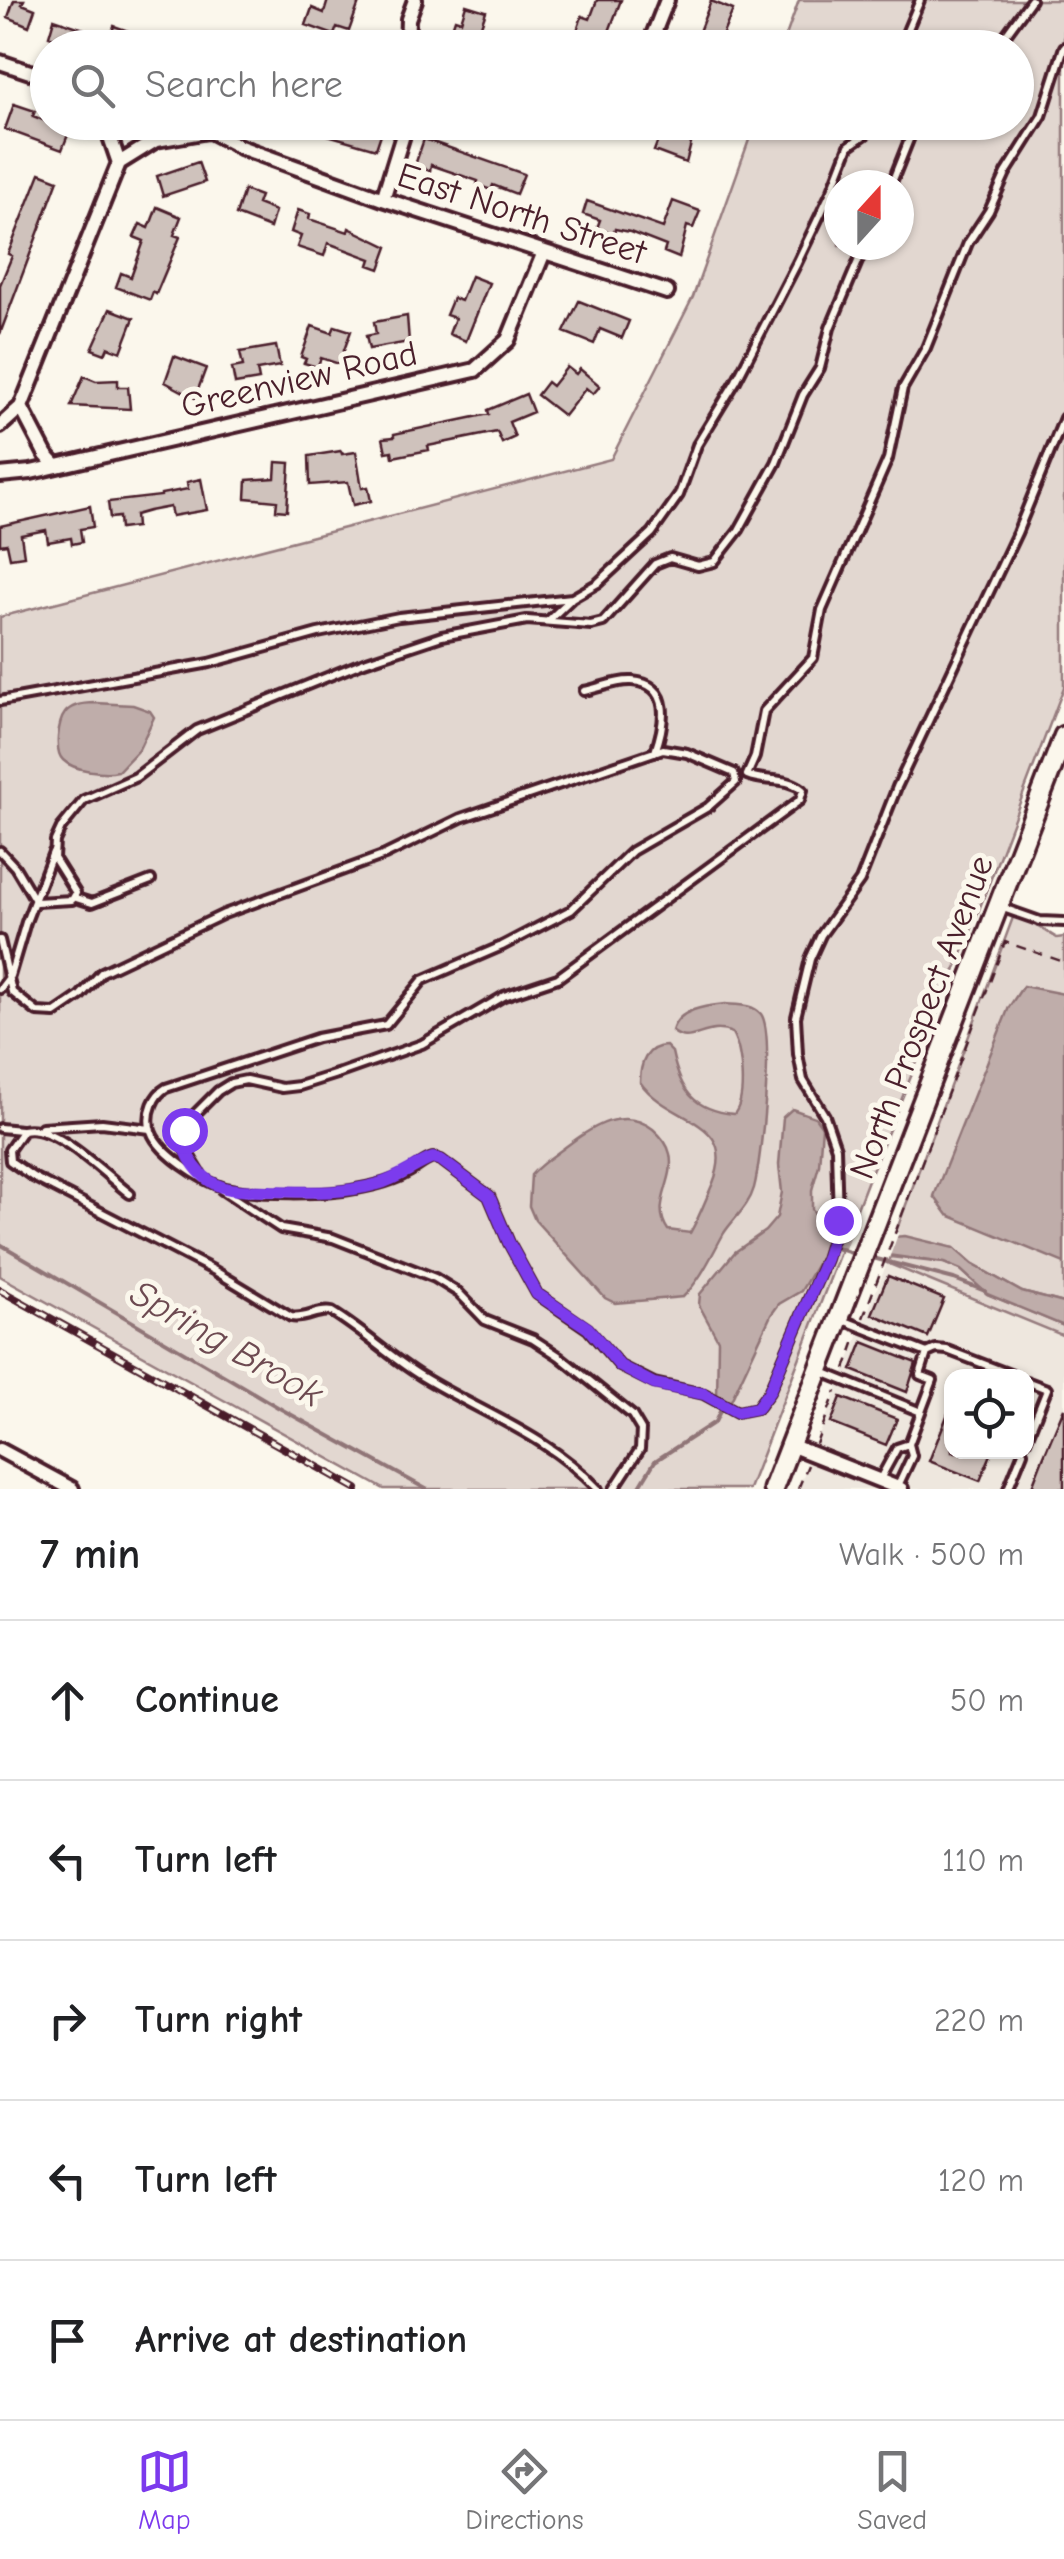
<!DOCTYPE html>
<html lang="en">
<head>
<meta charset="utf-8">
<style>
	:root { --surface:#fff; --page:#f6f6f6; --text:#202124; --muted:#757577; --line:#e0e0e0; --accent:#7c3aed }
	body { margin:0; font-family:"Comic Neue",sans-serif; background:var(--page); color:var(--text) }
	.controls { position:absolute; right:30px; bottom:30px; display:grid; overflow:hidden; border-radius:20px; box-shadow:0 2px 8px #0004 }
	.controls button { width:90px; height:90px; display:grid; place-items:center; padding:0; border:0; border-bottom:2px solid var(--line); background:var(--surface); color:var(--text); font:50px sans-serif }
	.compass { position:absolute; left:824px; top:170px; width:90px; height:90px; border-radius:50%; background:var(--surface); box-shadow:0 2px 8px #0004; rotate:21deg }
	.stop { position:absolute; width:30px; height:30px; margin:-22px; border:8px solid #7c3aed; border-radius:50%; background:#fff }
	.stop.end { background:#7c3aed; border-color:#fff; box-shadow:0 2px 10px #0008 }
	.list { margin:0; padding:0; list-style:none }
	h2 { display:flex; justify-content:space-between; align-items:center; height:130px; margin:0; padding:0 40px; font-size:42px }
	h2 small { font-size:32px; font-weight:400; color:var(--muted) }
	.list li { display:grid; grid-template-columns:65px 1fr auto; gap:30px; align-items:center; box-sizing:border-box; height:160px; padding:0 40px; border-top:2px solid var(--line) }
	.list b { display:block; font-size:38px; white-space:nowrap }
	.list em { font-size:32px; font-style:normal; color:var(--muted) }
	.icon { flex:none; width:55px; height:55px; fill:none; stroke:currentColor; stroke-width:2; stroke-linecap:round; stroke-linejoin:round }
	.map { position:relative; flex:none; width:1064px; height:1489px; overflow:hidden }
	.search { position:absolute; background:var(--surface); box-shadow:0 2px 8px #0004; left:30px; right:30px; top:30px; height:110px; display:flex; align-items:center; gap:25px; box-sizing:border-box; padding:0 35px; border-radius:55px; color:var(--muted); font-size:38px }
	.sheet { height:930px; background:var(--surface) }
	nav { display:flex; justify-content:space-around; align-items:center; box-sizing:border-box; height:140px; border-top:2px solid var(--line); background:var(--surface); font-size:28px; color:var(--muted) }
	nav a { display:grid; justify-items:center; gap:5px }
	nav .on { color:var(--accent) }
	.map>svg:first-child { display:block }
</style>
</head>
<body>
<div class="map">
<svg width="1064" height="1489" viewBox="0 0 1064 1489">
	<rect width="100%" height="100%" fill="#fbf7ec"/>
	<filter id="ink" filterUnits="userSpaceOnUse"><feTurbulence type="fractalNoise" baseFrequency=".01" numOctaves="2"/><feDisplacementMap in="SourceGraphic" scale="20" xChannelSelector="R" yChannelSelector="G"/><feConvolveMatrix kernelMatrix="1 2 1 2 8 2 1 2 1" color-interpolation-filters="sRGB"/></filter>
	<g filter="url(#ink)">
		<path fill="#eee7de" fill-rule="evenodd" d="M887,1263L1064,1336V1489H798ZM952,1376H1026V1452H952Z"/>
		<path fill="#e2d7d0" stroke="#967b7e" stroke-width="2.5" fill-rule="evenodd" d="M799,0H1064V687L964,949L868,1180L749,1489H384L0,1276V617L611,459L693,297L755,123L1016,122V48L782,47ZM839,185H899V245H839Z
			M1015,912L1057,938L1064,937V1303L1022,1292L972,1264L954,1248L894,1237Z
			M890,1257L944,1263L961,1270L987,1294L1064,1326V1336L887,1263Z"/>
		<path fill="#bfadaa" stroke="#907477" stroke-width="2.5" d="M95,703L133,705L150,711L154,717L139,749L118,771C105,774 74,771 63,760C54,752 58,722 65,713C72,704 85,703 95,703Z
			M1023,986L1064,994V1263L948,1215L934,1196L1009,1007Z
			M725,1004C737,1005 753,1004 761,1014C775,1033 761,1162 754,1188C749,1206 734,1218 724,1233C711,1256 702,1278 683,1297L615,1303L605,1298L535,1220L529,1206L531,1175C541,1163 555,1155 568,1145C592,1127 623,1106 653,1129C661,1136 668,1144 670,1154C676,1182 650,1204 668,1230L690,1233C700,1216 705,1201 713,1183C739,1118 669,1124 640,1082C640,1064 646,1046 666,1046L672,1052C680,1090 693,1110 734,1114C747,1099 742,1050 732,1033C705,1021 691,1048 672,1031C678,1009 705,1006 725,1004Z
			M792,1109L815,1117L822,1127L819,1165L812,1190V1209L831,1234L838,1239L846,1234L869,1239L905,1236L954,1248L972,1264L1022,1292L1064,1303V1326L987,1294L961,1270L944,1263L838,1248L821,1257L801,1291L779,1304L771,1315L729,1405L717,1398L718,1340L699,1305L700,1294L735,1252L765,1231L777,1217L782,1192L779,1165L783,1117Z"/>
		<path fill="#fbf7ec" d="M852,1230L869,1234L899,1232L888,1261L843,1254Z"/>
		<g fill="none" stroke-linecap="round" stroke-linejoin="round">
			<path stroke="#907477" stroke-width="4" d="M0,1244L281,1409L426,1489
				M836,1248L855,1254
				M869,1257L954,1279L985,1291
				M638,1489L655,1461L715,1422L723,1405"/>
		</g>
		<path fill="#cfc2bc" stroke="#4a1f2b" stroke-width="2.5" d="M14,0H24L22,4L35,9L29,26L8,17Z
			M328,0H360L349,31L337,27L334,35L306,25L312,8L324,13Z
			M597,0H621L605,42L577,31L582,16L590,19Z
			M711,1L733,10L717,48L695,42Z
			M466,5L486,11L474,46L449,37L455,19L461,21Z
			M54,19L84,29L79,46L49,36Z
			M114,26L134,33L129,48H106Z
			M14,104L35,111L33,116L48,122H73L62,150L5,129Z
			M328,122H348L381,134L376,149L324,134Z
			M665,122H681L695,128L686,163L654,151Z
			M424,139L524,174L516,194L493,185L491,190L477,185L478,181L431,165L430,171L415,165Z
			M198,162L205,182L163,196L157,176Z
			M40,173L58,180L0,334V285L12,256L8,254Z
			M244,190L260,196L257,204L275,211L270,228L236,215Z
			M587,201L663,228L673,201L700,211L693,228L687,226L679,258L664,252L666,246L630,232L615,229L614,234L597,228L600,220L583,214Z
			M157,207L181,217L174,235L180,237L156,294L153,292L150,300L116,287L121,273L131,277L144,241L134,237L140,224L149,228Z
			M298,210L310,214L309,219L348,232L349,228L388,247L380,269L369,265L371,259L328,243L324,256L297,247L301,236L291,232Z
			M471,276L489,283L466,341L449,334L455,318L446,315L453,298L461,301Z
			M579,301L629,321L622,338L600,329L594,344L564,332Z
			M110,309L134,318L121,352L108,347L105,354L92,349Z
			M407,316L409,342L369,349L366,336L376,334L374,322Z
			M312,326L332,333L335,326L351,331L339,364L321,358L317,367L304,363L306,359L301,357Z
			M276,346L280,366L257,370L259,380L235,384L232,368L243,366L240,352Z
			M174,356L206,368L195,398L165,382Z
			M567,367L576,374L580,369L600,386L593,394L586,388L564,416L537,395L547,382L552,386Z
			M84,376L96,381L118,380V387H128L130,409L71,406Z
			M526,394L533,412L509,422L515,437L502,443L497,432L428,446L429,450L393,457L392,451L386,452L383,438L394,437V434L489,414L488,410Z
			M341,451L342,454L356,452L362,488L368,487L371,501L353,505L348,482L310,485L309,456Z
			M276,462L290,463L287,511L276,510L277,501L246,498L247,480L275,478Z
			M201,479L207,510L172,516L170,507L149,511L135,515L136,527L120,529L119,517L110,518L108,502L161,496V494L188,489L187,482Z
			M90,506L93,527L80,529L82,542L72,544L71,538L48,542L46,530L21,535L24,556L10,558L7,544L0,545V526Z
			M888,1276L944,1299L928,1337L872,1314Z
			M863,1342L916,1363L907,1392L852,1370Z
			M841,1397L897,1419L886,1445L831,1423Z
			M951,1406L952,1452H992L980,1481L929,1461Z
			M1064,1408V1489H1031L1043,1458Z"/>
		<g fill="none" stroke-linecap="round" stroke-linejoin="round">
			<g stroke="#4a1f2b" stroke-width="14">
				<path id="service" d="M900,48L920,0
					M996,48L1031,0
					M891,185L916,122
					M548,621L571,599
					M584,691C600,688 616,680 632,681C674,684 664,726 655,752
					M0,701L210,663L318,633L399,617L572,598L598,583L652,533L679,495L697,445L736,381L797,263L832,190L849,146L870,131L875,122
					M0,851L15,867L36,902L72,900L76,893L54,858L55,841L61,828L84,800L136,777L197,730L364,662L442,636L527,620L591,625L603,622L655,564L670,558L698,566L714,562L739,530L776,463L803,395L820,368L830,328L865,245
					M76,898L92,903L151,880
					M1003,908L1040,921L1064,922
					M0,940L12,992L37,1012L55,1013L80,996L102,972L224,914L385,855L461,818L663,749L687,753L734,773L736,782L708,807L632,851L571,910L502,946L423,980L386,1025L317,1038L166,1088C154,1095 147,1112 150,1127C154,1151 204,1183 226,1188C252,1195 329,1195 356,1189C373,1186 392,1182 407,1173C417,1168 423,1161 433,1158L441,1160L489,1196L509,1243L537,1294L588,1329L620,1366L654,1383L704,1394L737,1412L757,1408L769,1392L826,1259L838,1220L836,1148L825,1116L803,1080L798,1054L796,1017L810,959L821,935L860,881L897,787L1017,533L1064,418
					M0,989L10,976L26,922L53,852
					M42,1127L102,1123L150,1129
					M0,1128L21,1130
					M200,1173L185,1148L184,1130L195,1114L218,1091L231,1083L246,1080L282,1088L299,1086L340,1073L422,1044L504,996L558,978L800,800L803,790C786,776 766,783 747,775L755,757L764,711L813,658L822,610L888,459L903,388L926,348L968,243L989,211L1006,173L1042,116L1064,47
					M222,1190L281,1229L333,1238L435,1278L459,1293L485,1320L533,1339L559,1356L632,1415L641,1430L640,1449L614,1489
					M130,1194C105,1175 54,1122 23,1130L9,1150L10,1161L33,1177L215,1271L291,1317C306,1320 317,1309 332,1312C363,1331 390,1357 421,1376C483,1414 546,1434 598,1489
					M840,1319L927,1353L936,1349L947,1350L1015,1376
					M820,1371L921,1412L909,1444L912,1456L897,1488
					M1026,1381L1047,1389L1026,1441
					M921,1412L933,1380L920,1375L927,1353
					M880,1479L897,1448L909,1444
					M1008,1489L1023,1452"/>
			</g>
			<g stroke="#4a1f2b" stroke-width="20">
				<path id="minor" d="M407,48L408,19L415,0
					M648,48L667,0
					M0,62L48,78
					M193,122L240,147L383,199L667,292
					M607,122H611
					M119,163L156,140L208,131
					M383,199L407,122
					M21,407L46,455L56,466
					M0,426L21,407L119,163L105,122
					M0,475L31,472L475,370L508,340L544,252
					M790,1445L901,1489
					M0,1450L72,1489"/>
			</g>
			<g stroke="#4a1f2b" stroke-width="25">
				<path id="secondary" d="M773,1489L1064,736"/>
			</g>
			<path stroke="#4a1f2b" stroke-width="2.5" stroke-dasharray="10 8" stroke-linecap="butt" d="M863,1318L1005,942L1064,962
				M845,1369L857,1335
				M816,1444L836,1391
				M798,1489L808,1465"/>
			<use href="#service" stroke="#fbf7ec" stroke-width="6"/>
			<use href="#minor" stroke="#fbf7ec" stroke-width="12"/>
			<use href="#secondary" stroke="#fbf7ec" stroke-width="18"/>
			<g stroke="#4a1f2b" stroke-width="8">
				<path id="rail" d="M0,1290L357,1489"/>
			</g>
			<use href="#rail" stroke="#fbf7ec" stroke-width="4" stroke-dasharray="11" stroke-linecap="butt"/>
		</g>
	</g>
	<g fill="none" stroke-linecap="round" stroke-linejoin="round" filter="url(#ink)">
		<path stroke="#7c3aed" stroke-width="12" d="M184,1130C180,1154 202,1182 225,1188C240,1192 256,1190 271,1191C308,1192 342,1194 378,1184C399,1178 414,1165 433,1158L441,1160L489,1196L509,1243L537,1294L588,1328L620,1366L654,1384L704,1394L737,1412L757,1408L769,1392L826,1259L838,1220"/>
	</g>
	<g text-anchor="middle" stroke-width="10" stroke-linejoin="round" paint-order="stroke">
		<g font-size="35" fill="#4a1f2b" stroke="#fbf7ec">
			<text transform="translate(522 213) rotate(18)" y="12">East North Street</text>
			<text transform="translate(299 379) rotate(-13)" y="12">Greenview Road</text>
			<text transform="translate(921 1017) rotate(-69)" y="12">North Prospect Avenue</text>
		</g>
		<g font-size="38" font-style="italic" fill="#6d4a51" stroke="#fbf7ec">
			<text transform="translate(227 1343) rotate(30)" y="13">Spring Brook</text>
		</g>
	</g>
</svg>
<div class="controls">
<button><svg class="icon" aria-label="locate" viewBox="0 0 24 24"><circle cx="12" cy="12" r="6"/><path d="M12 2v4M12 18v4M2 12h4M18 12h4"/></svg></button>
</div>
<svg class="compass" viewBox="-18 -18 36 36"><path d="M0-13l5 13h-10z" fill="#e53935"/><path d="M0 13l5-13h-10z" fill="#757577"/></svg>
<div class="stop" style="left:184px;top:1130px"></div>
<div class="stop end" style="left:838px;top:1220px"></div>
<div class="search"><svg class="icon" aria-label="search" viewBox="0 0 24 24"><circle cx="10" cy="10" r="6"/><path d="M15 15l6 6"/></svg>Search here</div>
</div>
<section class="sheet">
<h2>7 min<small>Walk · 500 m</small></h2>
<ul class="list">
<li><svg class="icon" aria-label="ahead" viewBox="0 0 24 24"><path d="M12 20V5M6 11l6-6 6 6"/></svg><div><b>Continue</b></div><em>50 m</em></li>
<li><svg class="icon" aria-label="left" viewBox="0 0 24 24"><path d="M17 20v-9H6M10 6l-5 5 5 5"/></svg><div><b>Turn left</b></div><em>110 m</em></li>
<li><svg class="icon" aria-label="right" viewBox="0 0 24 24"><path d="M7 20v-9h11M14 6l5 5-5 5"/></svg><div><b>Turn right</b></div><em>220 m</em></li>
<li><svg class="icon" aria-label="left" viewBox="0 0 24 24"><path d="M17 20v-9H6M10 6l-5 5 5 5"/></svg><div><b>Turn left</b></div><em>120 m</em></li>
<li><svg class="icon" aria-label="arrive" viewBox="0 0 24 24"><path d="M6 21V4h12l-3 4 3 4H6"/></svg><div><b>Arrive at destination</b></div></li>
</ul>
</section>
<nav>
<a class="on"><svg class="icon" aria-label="map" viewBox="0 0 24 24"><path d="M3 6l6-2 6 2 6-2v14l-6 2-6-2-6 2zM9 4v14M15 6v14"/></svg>Map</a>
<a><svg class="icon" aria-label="directions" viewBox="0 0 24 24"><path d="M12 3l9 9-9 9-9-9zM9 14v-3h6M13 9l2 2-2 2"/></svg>Directions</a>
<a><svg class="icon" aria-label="saved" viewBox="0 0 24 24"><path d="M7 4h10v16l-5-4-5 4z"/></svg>Saved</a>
</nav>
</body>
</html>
